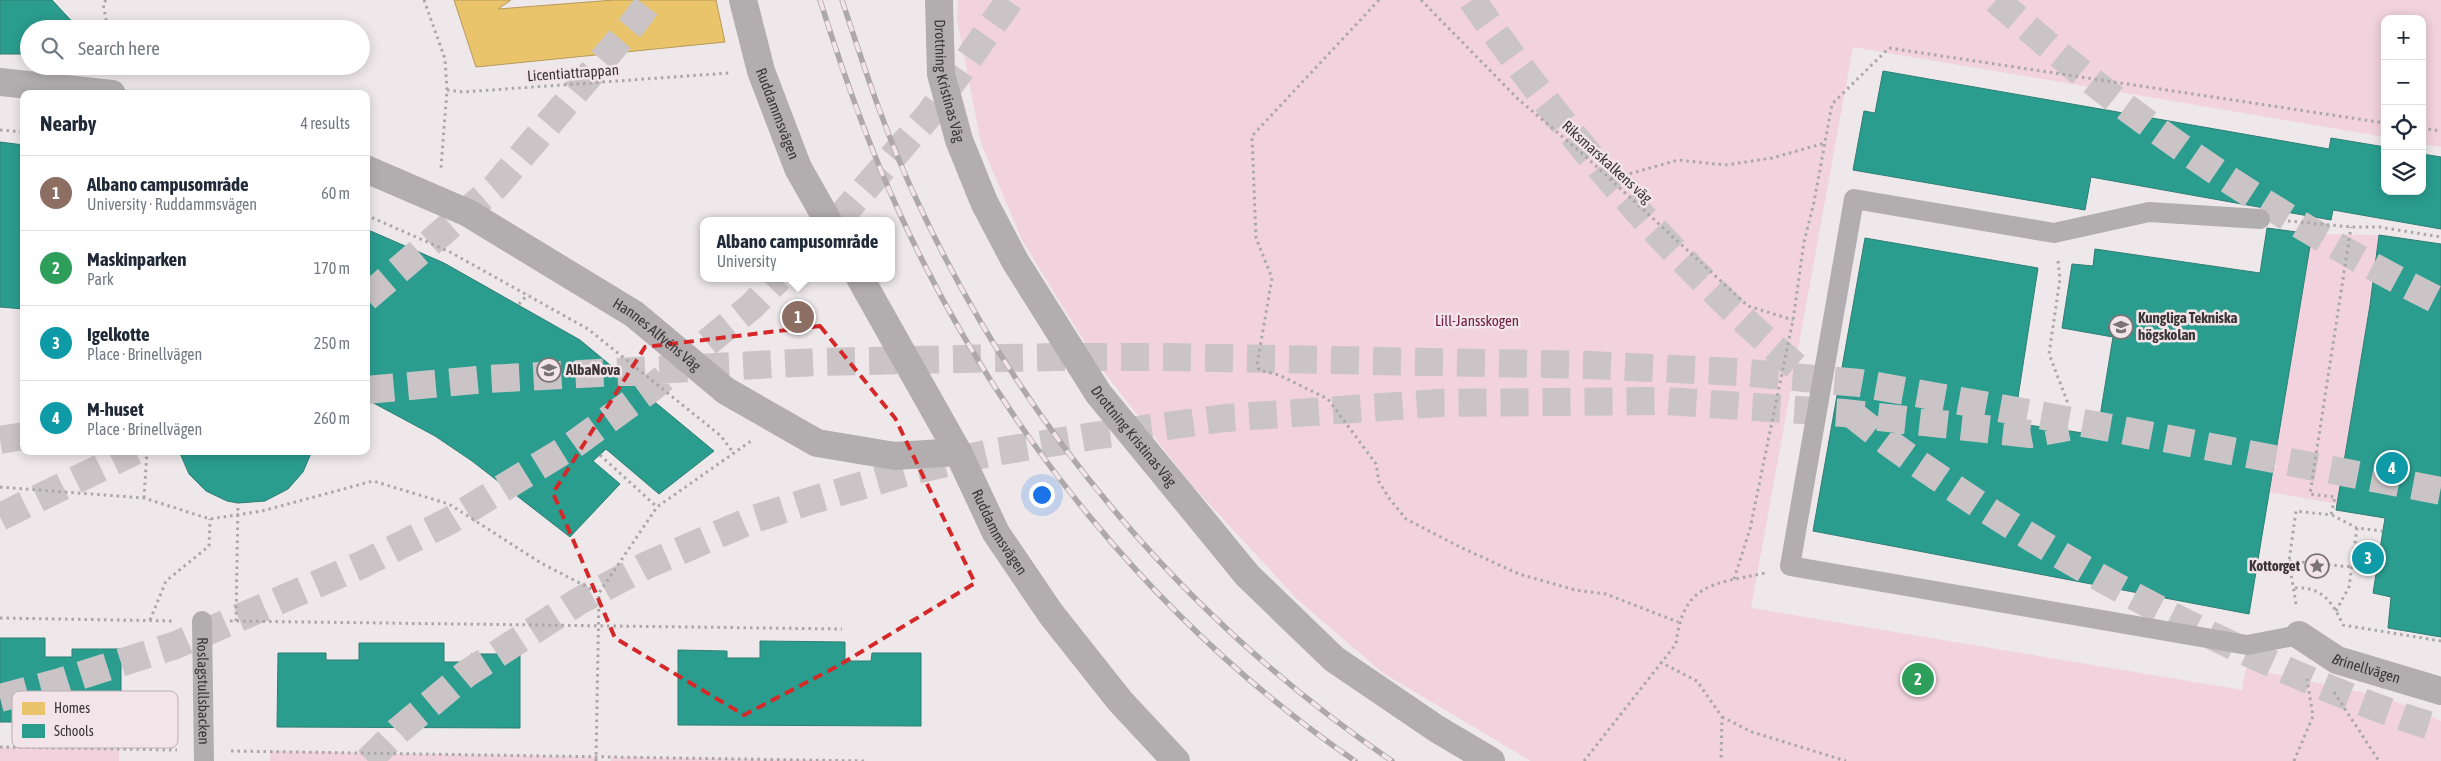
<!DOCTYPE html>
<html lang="en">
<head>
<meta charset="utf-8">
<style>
	:root { --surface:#fff; --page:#f2f2f3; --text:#1f2937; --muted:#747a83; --line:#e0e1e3; --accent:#7a7476 }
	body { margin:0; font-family:"Asap Condensed",sans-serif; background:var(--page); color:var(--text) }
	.controls { position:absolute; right:15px; top:15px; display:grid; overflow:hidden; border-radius:10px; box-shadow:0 2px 12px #0003 }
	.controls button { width:45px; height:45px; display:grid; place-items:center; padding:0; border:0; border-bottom:1px solid var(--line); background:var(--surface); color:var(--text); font:25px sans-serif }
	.you { position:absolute; left:1041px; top:494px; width:18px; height:18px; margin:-12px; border:4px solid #fff; border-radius:50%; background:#1a73e8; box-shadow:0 0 0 8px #1a73e833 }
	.badge { display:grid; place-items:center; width:32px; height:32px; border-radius:50%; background:var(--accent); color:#fff; font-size:16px; font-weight:700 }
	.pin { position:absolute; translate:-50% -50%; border:2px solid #fff; box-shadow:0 1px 5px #0006 }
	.popup { position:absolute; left:700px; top:217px; width:195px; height:65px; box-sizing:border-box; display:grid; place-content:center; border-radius:10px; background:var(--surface); filter:drop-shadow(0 1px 4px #0005); font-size:16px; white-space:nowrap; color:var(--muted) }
	.popup b { font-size:19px; color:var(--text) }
	.popup::after { content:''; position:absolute; left:50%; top:100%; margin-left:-10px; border:10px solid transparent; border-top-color:var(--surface) }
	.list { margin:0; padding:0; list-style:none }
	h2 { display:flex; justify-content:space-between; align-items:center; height:65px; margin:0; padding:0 20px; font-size:21px }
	h2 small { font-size:16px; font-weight:400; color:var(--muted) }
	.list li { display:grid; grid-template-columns:32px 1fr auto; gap:15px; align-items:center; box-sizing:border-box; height:75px; padding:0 20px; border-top:1px solid var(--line) }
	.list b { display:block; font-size:19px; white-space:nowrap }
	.list p { margin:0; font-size:16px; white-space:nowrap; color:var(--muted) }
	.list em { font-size:16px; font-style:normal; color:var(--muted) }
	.icon { flex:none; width:28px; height:28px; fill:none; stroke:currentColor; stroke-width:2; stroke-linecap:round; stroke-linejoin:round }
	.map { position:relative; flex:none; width:2441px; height:761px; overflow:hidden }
	.search { position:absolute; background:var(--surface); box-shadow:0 2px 12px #0003; left:20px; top:20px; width:350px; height:55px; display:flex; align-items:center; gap:12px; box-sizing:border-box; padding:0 18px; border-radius:28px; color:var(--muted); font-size:19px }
	.panel { position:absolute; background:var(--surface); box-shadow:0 2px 12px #0003; left:20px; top:90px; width:350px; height:365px; border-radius:10px }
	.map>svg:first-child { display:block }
</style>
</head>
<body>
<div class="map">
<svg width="2441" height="761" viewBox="0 0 2441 761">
	<rect width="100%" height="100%" fill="#eee8ea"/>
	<path fill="#f1d2dd" d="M958,0H2441V147L2422,144V19H2385V137L1853,47L1751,608L2242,690L2246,668L2385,697L2441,721V761H1531L1383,673L1297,599L1191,484L1098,364L1022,240L981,143L957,19Z
		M2312,234L2379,235L2370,305L2337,504L2270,492Z
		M0,747L119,749V761H0Z
		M270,751L596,757V761H270Z
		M611,757L867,761H611Z"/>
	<path fill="#e9c46a" stroke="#b5995b" d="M454,0H511L498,9L614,0H716L725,42L476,67Z"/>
	<path fill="#2a9d8f" stroke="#2f7e75" d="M0,0H52L79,29H29V54H0Z
		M1883,71L2329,149L2331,138L2385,147V191H2422V154L2441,157V229L2333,210L2331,220L2091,177L2085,210L1853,170L1864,111L1875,113Z
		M0,142L24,145V309L0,307Z
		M2267,228L2312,234L2249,614L1813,531L1865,238L2038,268L2014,423L2097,435L2113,337L2062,328L2072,264L2093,266L2095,249L2260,273Z
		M366,229L444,263L580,340L714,451L659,494L606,449L593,461L620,484L570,537L472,461L435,436L366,399Z
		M2379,235L2441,244V637L2388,628L2391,597L2373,593L2385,518L2336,510L2370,305Z
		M179,451H312L303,472L288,489L265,501L238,503L227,501L206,491L189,474Z
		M0,638H45V657H72V649H121V722H0Z
		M760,641L845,642V661H871L872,653H921V726L678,725V650L727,651V658H760Z
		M359,643H444V662H471V654H520V728L277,727L278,653H326V660H359Z"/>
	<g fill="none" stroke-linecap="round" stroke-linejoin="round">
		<path stroke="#cac4c6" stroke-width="28" stroke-dasharray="28 14" stroke-linecap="butt" d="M1472,0C1570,141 1681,271 1813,381
			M1996,0C2025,25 2053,50 2083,74C2192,161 2316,240 2441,302
			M837,221L928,116L1010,0
			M366,298L496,186L633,24L651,0
			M366,390L487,379L654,370L818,362L1056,357H1168L1590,365L1738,372L1860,383L2122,430L2441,491
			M1852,414C1893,448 1939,478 1984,508C2071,564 2161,613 2255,656C2316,684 2377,710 2441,729
			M0,440L24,436
			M0,517L135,451
			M0,698L60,682L176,645L361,565L449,521L573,445L649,390L752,306L779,278
			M368,761L398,731L466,674L579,601L647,565L754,519L816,499L908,472L989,453L1093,436L1225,418L1439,403L1667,401L1844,413L2030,434L2068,427"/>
		<path stroke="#a9a7a8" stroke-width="3" stroke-dasharray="2.5 4" stroke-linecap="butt" d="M106,0L103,4L108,29
			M424,0L445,59L447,90L441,168
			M1379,0L1252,136L1256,238L1272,278L1257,365L1259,370L1279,375L1328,399L1376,464L1379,482L1389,498L1406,519L1460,547L1519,574L1575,590L1606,594L1678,622
			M1421,0L1518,99L1585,156L1748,306L1793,320
			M447,90L463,92L729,73
			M2422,128L2441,131
			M0,130L24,132
			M1611,179L1678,160L1725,165L1772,158L1825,143
			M366,215L450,252L588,329L721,436L732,451
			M2288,221L2351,227H2379L2441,237
			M2058,261L2060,279L2049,354L2069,406
			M519,304L528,294
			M600,455L657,507
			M0,487L144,498L210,519L262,511L373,481L449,504L541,563L599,593
			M144,498L147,451
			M2332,515L2357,528L2382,531
			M2289,561L2352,567
			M1734,579L1750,529L1793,320L1804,242L1814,202L1832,104L1889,48L2385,123
			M2295,588C2322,586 2333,603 2343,625L2441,641
			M2296,604L2289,561L2296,511L2331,515L2335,497L2310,494L2351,227
			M2336,611L2349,587L2357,528
			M0,618L174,621
			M150,620L166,581L209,546L210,519
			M230,621L842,629
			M236,621L238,503
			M1660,662L1697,681L1722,717L1721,761
			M2334,692L2379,761
			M1722,717L1752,732L1846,761
			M0,747L177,750
			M231,751L867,761
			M596,761L599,593L657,507L751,441
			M1584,761L1676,644C1683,583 1713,584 1765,573
			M2294,761L2313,716L2307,679"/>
		<g stroke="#b2aeaf" stroke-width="20">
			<path d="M2260,219L2149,212L2054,233L1854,199L1790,566L2247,645L2299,635"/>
			<path id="s1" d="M202,621L204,761"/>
		</g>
		<g stroke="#b2aeaf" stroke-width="28">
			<path id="s2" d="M743,0L761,71L798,168L828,221"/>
			<path id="s3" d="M939,0L941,74L959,140L984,202L1015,261L1098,393L1248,576L1334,659L1437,729L1491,761"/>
			<path d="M0,82L112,94"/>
			<path id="s4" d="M366,169L468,213L634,314L726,391L817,443L895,456L958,452"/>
			<path id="s5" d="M860,278L958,452L996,533L1051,614L1120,701L1176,761"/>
			<path id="s6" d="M2299,635L2337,660L2441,691"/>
		</g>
		<g stroke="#ada9aa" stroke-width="5.5">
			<path id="rail" d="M820,0C843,73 868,145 900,214C999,430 1158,626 1355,761
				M842,0C865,70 888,141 920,207C1025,431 1188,622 1392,761"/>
		</g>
		<use href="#rail" stroke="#f2e4e9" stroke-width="4" stroke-dasharray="11" stroke-linecap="butt"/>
	</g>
	<path fill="none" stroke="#d62828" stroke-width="4" stroke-dasharray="10 6" stroke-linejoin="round" d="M820,326L895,418L975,583L836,667L744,715L615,638L553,493L645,347Z"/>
	<defs>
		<g id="university-ring" transform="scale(1.25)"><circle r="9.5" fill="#f2e4e9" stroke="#7a7476" stroke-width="1.5"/><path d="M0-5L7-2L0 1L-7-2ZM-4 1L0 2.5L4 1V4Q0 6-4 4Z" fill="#7a7476"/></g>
		<g id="sight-ring" transform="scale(1.25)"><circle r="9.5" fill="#f2e4e9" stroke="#7a7476" stroke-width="1.5"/><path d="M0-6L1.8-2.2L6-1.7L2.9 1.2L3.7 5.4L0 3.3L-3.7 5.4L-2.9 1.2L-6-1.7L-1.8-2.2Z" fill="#7a7476"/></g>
	</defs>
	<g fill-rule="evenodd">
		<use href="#university-ring" x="2121" y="327"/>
		<use href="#university-ring" x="549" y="370"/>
		<use href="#sight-ring" x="2317" y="566"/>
	</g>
	<g text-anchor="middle" stroke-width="5" stroke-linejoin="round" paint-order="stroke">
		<g font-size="15" fill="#3b3637" stroke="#f2e4e9">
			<text transform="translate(573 73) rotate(-4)" y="5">Licentiattrappan</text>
			<text dy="5" stroke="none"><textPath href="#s3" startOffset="82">Drottning Kristinas Väg</textPath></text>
			<text dy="5" stroke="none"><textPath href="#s2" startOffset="119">Ruddammsvägen</textPath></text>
			<text transform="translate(1607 162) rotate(42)" y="5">Riksmarskalkens väg</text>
			<text dy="5" stroke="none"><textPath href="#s4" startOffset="336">Hannes Alfvéns Väg</textPath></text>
			<text dy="5" stroke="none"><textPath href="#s3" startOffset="488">Drottning Kristinas Väg</textPath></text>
			<text dy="5" stroke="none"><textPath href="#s5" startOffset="290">Ruddammsvägen</textPath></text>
			<text dy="5" stroke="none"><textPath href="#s6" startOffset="76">Brinellvägen</textPath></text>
			<text dy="5" stroke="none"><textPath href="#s1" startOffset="70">Roslagstullsbacken</textPath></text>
		</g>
		<g font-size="15" font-weight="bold" fill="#3b3637" stroke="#f2e4e9" text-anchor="start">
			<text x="2138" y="323">Kungliga Tekniska<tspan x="2138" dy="17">högskolan</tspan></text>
			<text x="566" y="375">AlbaNova</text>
			<text x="2300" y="571" text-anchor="end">Kottorget</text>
		</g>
		<g font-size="15" fill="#712047" stroke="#f2e4e9">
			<text x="1477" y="326">Lill-Jansskogen</text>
		</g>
	</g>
	<rect x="12" y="691" width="166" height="57" rx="8" fill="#f2e4e9" stroke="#bbb0b4" stroke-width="1"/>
	<rect x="22" y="702" width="23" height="13" fill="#e9c46a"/>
	<rect x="22" y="724" width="23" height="14" fill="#2a9d8f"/>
	<g font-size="14" fill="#3b3637">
		<text x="54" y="713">Homes</text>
		<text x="54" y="736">Schools</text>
	</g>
</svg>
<div class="controls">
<button>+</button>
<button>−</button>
<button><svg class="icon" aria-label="locate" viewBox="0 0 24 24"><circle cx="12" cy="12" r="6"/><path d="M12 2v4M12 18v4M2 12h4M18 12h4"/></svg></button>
<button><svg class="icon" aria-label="layers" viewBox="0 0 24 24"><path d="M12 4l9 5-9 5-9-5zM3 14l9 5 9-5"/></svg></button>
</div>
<div class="you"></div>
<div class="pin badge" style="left:798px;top:317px;background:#8d6e63">1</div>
<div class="popup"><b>Albano campusområde</b>University</div>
<div class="pin badge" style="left:1918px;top:679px;background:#2e9e5b">2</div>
<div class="pin badge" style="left:2368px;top:558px;background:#0f9aa8">3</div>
<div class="pin badge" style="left:2392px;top:468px;background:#0f9aa8">4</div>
<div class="search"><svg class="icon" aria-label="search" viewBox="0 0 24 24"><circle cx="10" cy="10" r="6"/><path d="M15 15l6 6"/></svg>Search here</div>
<section class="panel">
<h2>Nearby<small>4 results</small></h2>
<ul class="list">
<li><span class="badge" style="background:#8d6e63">1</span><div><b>Albano campusområde</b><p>University · Ruddammsvägen</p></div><em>60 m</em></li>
<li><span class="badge" style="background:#2e9e5b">2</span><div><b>Maskinparken</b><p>Park</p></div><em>170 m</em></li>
<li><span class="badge" style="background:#0f9aa8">3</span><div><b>Igelkotte</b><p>Place · Brinellvägen</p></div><em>250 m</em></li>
<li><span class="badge" style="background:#0f9aa8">4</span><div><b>M-huset</b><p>Place · Brinellvägen</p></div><em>260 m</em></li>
</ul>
</section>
</div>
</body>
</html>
